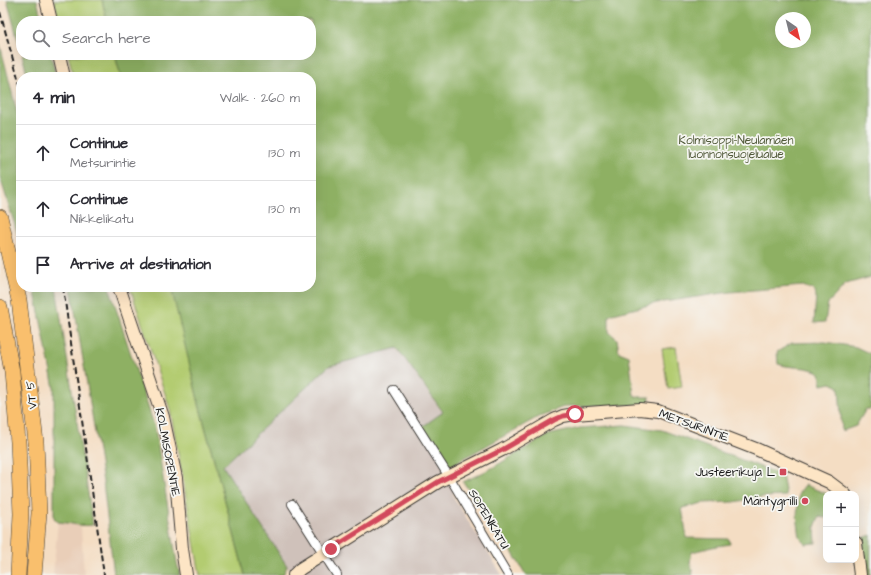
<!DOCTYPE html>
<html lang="en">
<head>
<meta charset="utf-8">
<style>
	:root { --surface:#fff; --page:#f7f7f7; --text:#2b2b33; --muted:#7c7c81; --line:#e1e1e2 }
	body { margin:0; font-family:"Architects Daughter",sans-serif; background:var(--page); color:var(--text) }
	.controls { position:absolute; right:12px; bottom:12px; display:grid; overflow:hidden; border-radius:8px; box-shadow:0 4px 16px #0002 }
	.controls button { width:36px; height:36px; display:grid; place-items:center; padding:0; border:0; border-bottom:1px solid var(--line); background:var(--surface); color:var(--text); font:20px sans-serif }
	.compass { position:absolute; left:775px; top:12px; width:36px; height:36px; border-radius:50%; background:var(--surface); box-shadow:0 4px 16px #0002; rotate:145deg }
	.stop { position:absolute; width:12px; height:12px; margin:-9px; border:3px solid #d1495b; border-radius:50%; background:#fff }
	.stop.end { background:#d1495b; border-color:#fff; box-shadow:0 1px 4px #0008 }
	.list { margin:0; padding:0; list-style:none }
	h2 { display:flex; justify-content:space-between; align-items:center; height:52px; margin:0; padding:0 16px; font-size:17px }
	h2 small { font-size:13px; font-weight:400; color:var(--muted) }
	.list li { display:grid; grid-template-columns:26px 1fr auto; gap:12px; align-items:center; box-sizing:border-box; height:56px; padding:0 16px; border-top:1px solid var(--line) }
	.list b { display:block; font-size:15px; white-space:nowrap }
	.list p { margin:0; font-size:13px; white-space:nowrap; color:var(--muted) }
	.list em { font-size:13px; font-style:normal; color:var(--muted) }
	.icon { flex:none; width:22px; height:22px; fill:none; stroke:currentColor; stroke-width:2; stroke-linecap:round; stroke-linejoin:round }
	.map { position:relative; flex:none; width:871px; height:575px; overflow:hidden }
	.search { position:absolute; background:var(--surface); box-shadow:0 4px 16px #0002; left:16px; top:16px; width:300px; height:44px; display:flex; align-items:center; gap:10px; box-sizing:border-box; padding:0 14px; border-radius:16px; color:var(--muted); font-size:15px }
	.panel { position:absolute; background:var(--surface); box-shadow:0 4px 16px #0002; left:16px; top:72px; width:300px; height:220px; border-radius:16px }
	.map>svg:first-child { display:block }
</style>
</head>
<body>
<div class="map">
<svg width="871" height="575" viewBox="0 0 871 575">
	<rect width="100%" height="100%" fill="#f6f6f2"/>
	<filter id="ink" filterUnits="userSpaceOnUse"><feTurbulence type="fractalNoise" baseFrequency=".025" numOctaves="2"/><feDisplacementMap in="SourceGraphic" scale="8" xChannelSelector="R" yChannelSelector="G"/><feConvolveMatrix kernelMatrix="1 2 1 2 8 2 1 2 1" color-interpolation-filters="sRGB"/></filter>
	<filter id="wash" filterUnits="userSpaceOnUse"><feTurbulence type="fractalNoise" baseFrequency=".012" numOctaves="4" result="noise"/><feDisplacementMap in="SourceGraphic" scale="16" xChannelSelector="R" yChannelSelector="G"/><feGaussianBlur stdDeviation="0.9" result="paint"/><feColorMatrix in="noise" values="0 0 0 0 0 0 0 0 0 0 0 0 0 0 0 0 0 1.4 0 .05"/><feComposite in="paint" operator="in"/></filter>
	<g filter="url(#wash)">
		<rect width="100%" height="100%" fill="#f4ddc3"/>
		<path fill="#e9ceb8" d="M58,522L68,523L81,527L84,575H53Z"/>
		<path fill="#cfc1ba" d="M396,348L443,413L423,427L450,466L454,498L502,575H293L223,466L329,366Z"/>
		<path fill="#b3cc71" stroke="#687446" d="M54,0H102L107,21H59Z
			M68,55H115L121,77H74Z
			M130,287H242L177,308L199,404L245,575H200L170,409Z
			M676,347L682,387L668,389L662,349Z"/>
		<path fill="#8eb063" stroke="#556640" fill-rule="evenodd" d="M7,0H37L42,21H21V51Z
			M102,0H871V277L846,284L828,303L825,322L814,323L816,295L813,290L803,286L730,292L657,303L609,315V332L617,339L619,352L629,356L634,395L637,397H650L649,405L566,406L540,416L450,466L422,427L443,412L397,348L329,366L223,466L287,566L283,575H245L199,404L171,287H311V77H121L115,55H311V21H107ZM781,18H805V42H781Z
			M0,44L21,129V245L0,177Z
			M22,55H51L56,77H28Z
			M34,287H56L93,525C79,527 72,523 58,522L54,518V388Z
			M71,287H109L155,428L177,563L180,575H114L103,482Z
			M825,342L856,347L871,354V409H866L856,426L842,431L839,387L831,383L822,385L820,373C807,365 792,369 778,364L777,352L792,343Z
			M624,425L662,430L782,475L786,496L762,497L734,502L703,503L682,508L687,538L729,539L730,544L712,547L692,552L690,562L693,575H526L497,527L463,482L492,468L548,435L580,428Z
			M805,485L827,494L826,518L819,517L815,527L816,543L806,544L800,538L797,515L799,493Z
			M871,535L870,575H861L863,538Z"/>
	</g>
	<g filter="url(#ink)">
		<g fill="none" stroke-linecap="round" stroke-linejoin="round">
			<g stroke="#3c3935" stroke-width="10">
				<path id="street" d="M394,390L453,483L508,575
					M292,504L337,575"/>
			</g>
			<g stroke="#3c3935" stroke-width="14">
				<path id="secondary" d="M46,0L51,21
					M59,55L64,77
					M119,287L163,417L176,478L182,549L186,575
					M856,543L860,575
					M294,575L300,569L438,482L502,450L554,420L563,416L575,414L640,409L658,411L756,449L829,482L845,494"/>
			</g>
			<g stroke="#3c3935" stroke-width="16">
				<path id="highway" d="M0,217L19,300L36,442L39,513L34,575
					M0,307L12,372L18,442L21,514L18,575"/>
			</g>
			<use href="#street" stroke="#fff" stroke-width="8"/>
			<use href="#secondary" stroke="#fde5c5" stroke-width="12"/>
			<use href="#highway" stroke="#f9bf6d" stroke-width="15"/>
			<path stroke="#1c1c1c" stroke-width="2" stroke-dasharray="6 3" stroke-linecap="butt" d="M0,12L21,89
				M63,287L104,575"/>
		</g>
	</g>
	<g fill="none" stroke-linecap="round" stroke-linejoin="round" filter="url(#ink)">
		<path stroke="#d1495b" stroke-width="5" d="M331,549L438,482L502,450L554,420L563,416L575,414"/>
	</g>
	<g fill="#d1495b" stroke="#f6f6f2" stroke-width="1.5">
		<rect x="779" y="468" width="8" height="8" rx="2"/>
		<circle cx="805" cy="501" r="4"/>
	</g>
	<g text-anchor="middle" stroke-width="3.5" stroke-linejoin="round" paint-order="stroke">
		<g font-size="12" fill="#515a3a" stroke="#f6f6f2">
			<text x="736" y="144">Kolmisoppi-Neulamäen<tspan x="736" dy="14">luonnonsuojelualue</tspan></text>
		</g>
		<g font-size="12" fill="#1c1c1c" stroke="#f6f6f2">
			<text transform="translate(31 395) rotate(-96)" y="4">VT 5</text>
			<text transform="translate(694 425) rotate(20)" y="4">METSURINTIE</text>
			<text transform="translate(168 452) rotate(79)" y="4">KOLMISOPENTIE</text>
			<text transform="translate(489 519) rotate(59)" y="4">SOPENKATU</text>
		</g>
		<g font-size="12" fill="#1c1c1c" stroke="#f6f6f2" text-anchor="end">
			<text x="775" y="476">Justeerikuja L</text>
			<text x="797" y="505">Mäntygrilli</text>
		</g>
	</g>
</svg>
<div class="controls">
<button>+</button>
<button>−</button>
</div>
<svg class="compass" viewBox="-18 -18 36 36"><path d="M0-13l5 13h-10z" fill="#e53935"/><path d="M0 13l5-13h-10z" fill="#7c7c81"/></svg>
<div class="stop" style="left:575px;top:414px"></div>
<div class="stop end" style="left:331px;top:549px"></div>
<div class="search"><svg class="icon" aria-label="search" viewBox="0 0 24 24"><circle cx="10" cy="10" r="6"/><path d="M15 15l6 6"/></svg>Search here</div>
<section class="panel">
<h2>4 min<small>Walk · 260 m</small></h2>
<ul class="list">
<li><svg class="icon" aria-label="ahead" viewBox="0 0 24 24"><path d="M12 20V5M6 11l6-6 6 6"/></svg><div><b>Continue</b><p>Metsurintie</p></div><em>130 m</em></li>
<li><svg class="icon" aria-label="ahead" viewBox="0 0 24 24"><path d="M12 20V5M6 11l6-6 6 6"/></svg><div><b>Continue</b><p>Nikkelikatu</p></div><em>130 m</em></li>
<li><svg class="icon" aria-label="arrive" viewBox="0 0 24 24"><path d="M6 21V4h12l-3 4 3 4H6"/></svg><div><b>Arrive at destination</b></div></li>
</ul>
</section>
</div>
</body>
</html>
